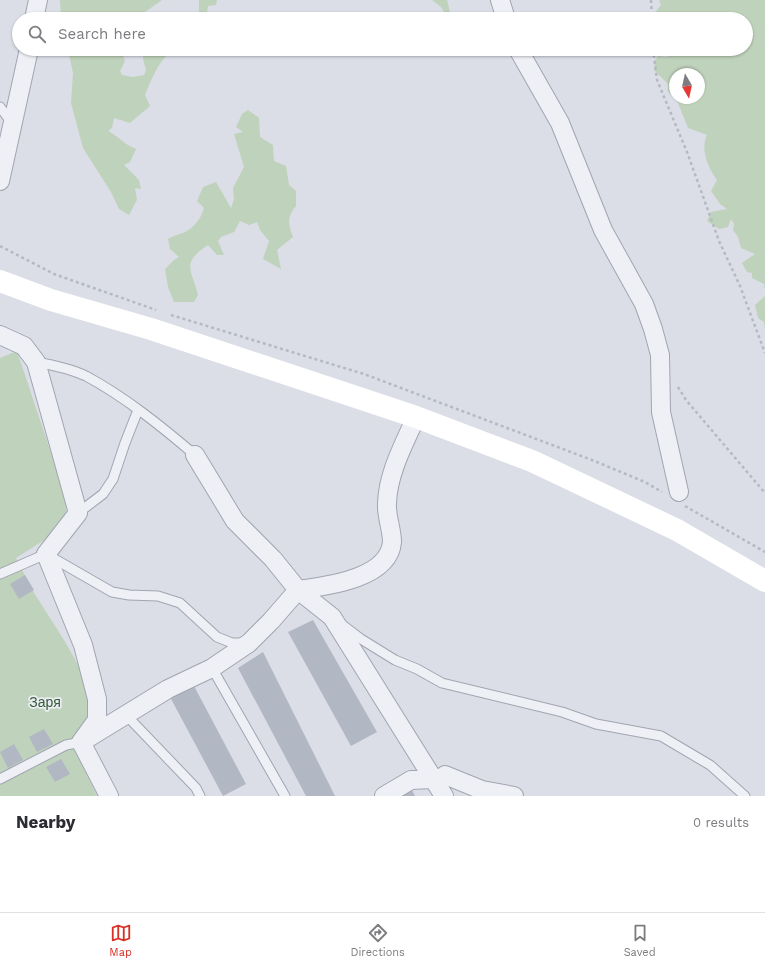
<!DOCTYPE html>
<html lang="en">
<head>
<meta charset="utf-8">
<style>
	:root { --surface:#fff; --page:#f2f2f3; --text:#2b2b33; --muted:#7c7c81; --line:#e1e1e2; --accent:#d93025 }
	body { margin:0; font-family:"Work Sans",sans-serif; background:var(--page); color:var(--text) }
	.compass { position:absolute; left:669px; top:68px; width:36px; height:36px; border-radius:50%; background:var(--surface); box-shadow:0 1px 3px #0004; rotate:171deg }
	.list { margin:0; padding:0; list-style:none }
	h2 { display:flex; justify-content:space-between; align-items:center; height:52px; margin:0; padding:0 16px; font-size:17px }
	h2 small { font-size:13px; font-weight:400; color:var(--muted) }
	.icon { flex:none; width:22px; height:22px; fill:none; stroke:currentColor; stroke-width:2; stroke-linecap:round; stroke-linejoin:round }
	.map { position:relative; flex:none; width:765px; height:796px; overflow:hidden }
	.search { position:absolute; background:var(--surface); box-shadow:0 1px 3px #0004; left:12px; right:12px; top:12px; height:44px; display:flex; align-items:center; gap:10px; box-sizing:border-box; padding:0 14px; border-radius:22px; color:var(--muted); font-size:15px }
	.sheet { height:116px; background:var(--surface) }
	nav { display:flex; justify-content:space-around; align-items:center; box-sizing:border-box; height:56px; border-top:1px solid var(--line); background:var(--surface); font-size:11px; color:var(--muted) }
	nav a { display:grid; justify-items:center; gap:2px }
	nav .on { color:var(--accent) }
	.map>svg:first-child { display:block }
</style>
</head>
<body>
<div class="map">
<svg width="765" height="796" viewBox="0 0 765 796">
	<rect width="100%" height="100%" fill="#dbdee7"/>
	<path fill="#bfd2bb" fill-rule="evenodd" d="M60,0H162L135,19H61Z
		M199,0H217L216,5L208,6L206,19H162L165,13L170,12C177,17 185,14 193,18L199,13Z
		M432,0H447L451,16H445L442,8Z
		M659,0H765V291L764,284L752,278V273L747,272L742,263L755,254L741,248L738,237L733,230L734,224L731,219L728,227L719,229L707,221L711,212L727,209L720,204L711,191L717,180C708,168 700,149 707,135L688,128L678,103L668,91V84L654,70L655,60L658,56L667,57L676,53L674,49H746V19H650L661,5ZM675,74H699V98H675Z
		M68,49H121L125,61L120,71L122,75L133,77L144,75L146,70L143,59L144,49H174C160,58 151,80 145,95L150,106L130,123L114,118L112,128L108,131C119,137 125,145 136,149L130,162L124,165L139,180L141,189L135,188L137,200L129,215L119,209L111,192L83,148L71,103L73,73Z
		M248,110L259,118L260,137L273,145L274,161L286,166L289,185L296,191V206C287,216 288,225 293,237L277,250L281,269L263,259L269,241L260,230L257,222L249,225L240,221L234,232L221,237L218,241L224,255H217L208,245C180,263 192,270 198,295L194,302H174L168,287L165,269L174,260L179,257L170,249L168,239C174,235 182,234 187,231C195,226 202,217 204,208L197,201L203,187L216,182L231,208L234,199L233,188L244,167L234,134L243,132L236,127L242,114Z
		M765,296V330L764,322L758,318L755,305Z
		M17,351L67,501L65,527L16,558C22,569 27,580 33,591C48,617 101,687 91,717C88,726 78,734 70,740L97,796H0V358Z"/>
	<path fill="#b2b7c4" d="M25,575L34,590L19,599L10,584Z
		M313,620L377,732L351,746L288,632Z
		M263,652L335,796H306L238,668Z
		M194,686L246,784L223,796L170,697Z
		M44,729L53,744L37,752L29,737Z
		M14,744L23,760L8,768L0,752Z
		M61,759L70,774L55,782L46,767Z
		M412,790L415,796H401Z"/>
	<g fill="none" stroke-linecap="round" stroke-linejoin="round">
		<g stroke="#a0a5b1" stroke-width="11">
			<path id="lane" d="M0,107L12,123
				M36,362C53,365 71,369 86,376C125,397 161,426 195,455
				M78,513L103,494L113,479L125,443L138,410
				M0,574L46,554L112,592L129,595L158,596L180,603L217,637L232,643H244
				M344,626L361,639L395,660L417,669L442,683L562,712L596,724L661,736L710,765L745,796
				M212,668L285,796
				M127,716L196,788L200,796
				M0,779L66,745L81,742"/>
		</g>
		<g stroke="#a0a5b1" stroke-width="20">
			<path id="street" d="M500,0L506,19
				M34,19L38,0
				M518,49L560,123L603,230L644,304L653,329L660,355L661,412L679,492
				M0,181L29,49
				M0,335L24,346L36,362L78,513L46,554L83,645L97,699V720L81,742L109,796
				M195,455L235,521L273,559L298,590L332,617L444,796
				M88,738L168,689L212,668L249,643L271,621L298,590C326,586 389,579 392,542C392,529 386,516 387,503C388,473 404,444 416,417
				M445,775L482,790L514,796
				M384,796L411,780L433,779"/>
		</g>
		<path stroke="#b5b9c2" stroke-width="2.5" stroke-dasharray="3 3" stroke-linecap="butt" d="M651,0L652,19
			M653,49L657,80L687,152L719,241L740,286L765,353
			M0,246L54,274L156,310
			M171,315L364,374L592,460L645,482L662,492
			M678,387L686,400L765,493
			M685,506L765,552"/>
		<use href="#lane" stroke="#eef0f5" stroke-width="9"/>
		<use href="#street" stroke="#eef0f5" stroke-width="18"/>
		<path stroke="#fff" stroke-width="22" d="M0,281L51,300L151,329L416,417L532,461L677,530L765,581"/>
	</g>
	<g text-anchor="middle" stroke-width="3.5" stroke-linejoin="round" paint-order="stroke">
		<g font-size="14" fill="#345b30" stroke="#eaedf5">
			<text x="45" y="707">Заря</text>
		</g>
	</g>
</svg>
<svg class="compass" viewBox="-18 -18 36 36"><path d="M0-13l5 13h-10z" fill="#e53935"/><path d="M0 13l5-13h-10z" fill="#7c7c81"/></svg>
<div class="search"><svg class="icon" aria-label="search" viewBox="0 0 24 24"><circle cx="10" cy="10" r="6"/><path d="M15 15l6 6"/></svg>Search here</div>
</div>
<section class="sheet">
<h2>Nearby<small>0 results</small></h2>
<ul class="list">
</ul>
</section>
<nav>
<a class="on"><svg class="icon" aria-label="map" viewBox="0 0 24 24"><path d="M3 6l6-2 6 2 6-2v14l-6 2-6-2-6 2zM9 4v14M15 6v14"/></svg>Map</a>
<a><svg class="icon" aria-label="directions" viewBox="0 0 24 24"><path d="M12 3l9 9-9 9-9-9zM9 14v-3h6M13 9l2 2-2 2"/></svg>Directions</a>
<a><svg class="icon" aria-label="saved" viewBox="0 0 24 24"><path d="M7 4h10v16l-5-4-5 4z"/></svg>Saved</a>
</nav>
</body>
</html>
